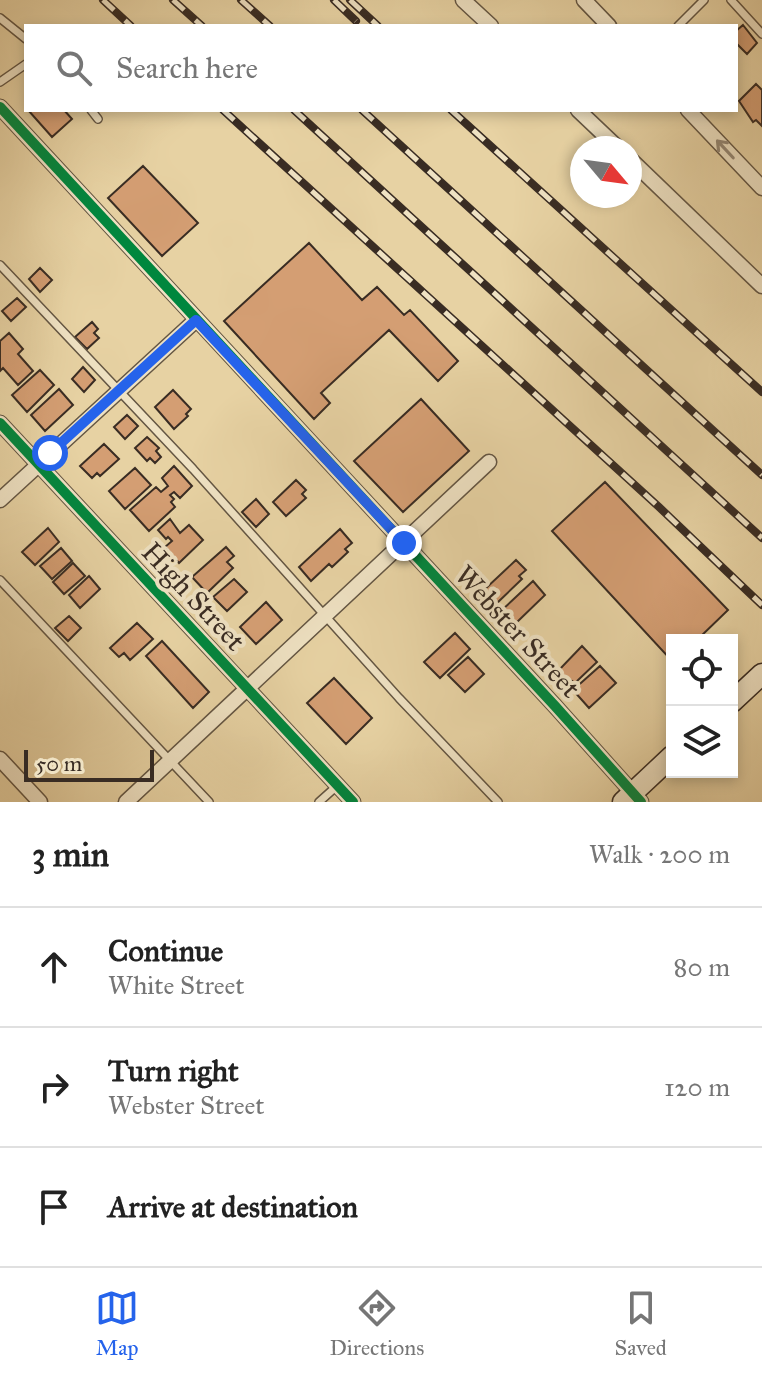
<!DOCTYPE html>
<html lang="en">
<head>
<meta charset="utf-8">
<style>
	:root { --surface:#fff; --page:#f6f6f6; --text:#222; --muted:#767676; --line:#e0e0e0; --accent:#2563eb }
	body { margin:0; font-family:"IM FELL Great Primer",serif; background:var(--page); color:var(--text) }
	.controls { position:absolute; right:24px; bottom:24px; display:grid; overflow:hidden; border-radius:0px; box-shadow:0 4px 12px #0003 }
	.controls button { width:72px; height:72px; display:grid; place-items:center; padding:0; border:0; border-bottom:2px solid var(--line); background:var(--surface); color:var(--text); font:40px sans-serif }
	.compass { position:absolute; left:570px; top:136px; width:72px; height:72px; border-radius:50%; background:var(--surface); box-shadow:0 4px 12px #0003; rotate:119deg }
	.scale { position:absolute; left:24px; bottom:20px; width:130px; box-sizing:border-box; padding-left:8px; border:4px solid #392c23; border-top:0; font-size:22px; line-height:28px; white-space:nowrap; color:#392c23; -webkit-text-stroke:6px #efe2c3; paint-order:stroke }
	.stop { position:absolute; width:24px; height:24px; margin:-18px; border:6px solid #2563eb; border-radius:50%; background:#fff }
	.stop.end { background:#2563eb; border-color:#fff; box-shadow:0 2px 8px #0008 }
	.list { margin:0; padding:0; list-style:none }
	h2 { display:flex; justify-content:space-between; align-items:center; height:104px; margin:0; padding:0 32px; font-size:34px }
	h2 small { font-size:26px; font-weight:400; color:var(--muted) }
	.list li { display:grid; grid-template-columns:52px 1fr auto; gap:24px; align-items:center; box-sizing:border-box; height:120px; padding:0 32px; border-top:2px solid var(--line) }
	.list b { display:block; font-size:30px; white-space:nowrap }
	.list p { margin:0; font-size:26px; white-space:nowrap; color:var(--muted) }
	.list em { font-size:26px; font-style:normal; color:var(--muted) }
	.icon { flex:none; width:44px; height:44px; fill:none; stroke:currentColor; stroke-width:2; stroke-linecap:round; stroke-linejoin:round }
	.map { position:relative; flex:none; width:762px; height:802px; overflow:hidden }
	.search { position:absolute; background:var(--surface); box-shadow:0 4px 12px #0003; left:24px; right:24px; top:24px; height:88px; display:flex; align-items:center; gap:20px; box-sizing:border-box; padding:0 28px; border-radius:0px; color:var(--muted); font-size:30px }
	.sheet { height:464px; background:var(--surface) }
	nav { display:flex; justify-content:space-around; align-items:center; box-sizing:border-box; height:112px; border-top:2px solid var(--line); background:var(--surface); font-size:22px; color:var(--muted) }
	nav a { display:grid; justify-items:center; gap:4px }
	nav .on { color:var(--accent) }
	.map>svg:first-child { display:block }
</style>
</head>
<body>
<div class="map">
<svg width="762" height="802" viewBox="0 0 762 802">
	<rect width="100%" height="100%" fill="#e7d2a3"/>
	<filter id="stains"><feTurbulence type="fractalNoise" baseFrequency=".0025" numOctaves="4"/><feColorMatrix values="0 0 0 0 .2 0 0 0 0 .09 0 0 0 0 .02 0 0 0 .5 -.17"/></filter>
	<radialGradient id="worn" r=".72"><stop offset=".6" stop-color="#630" stop-opacity="0"/><stop offset="1" stop-color="#630" stop-opacity=".3"/></radialGradient>
	<path fill="#d49e73" stroke="#392c23" stroke-width="2" d="M743,25L757,43L747,54L736,43V31Z
		M756,84L762,90V126L756,120L753,122L739,101Z
		M28,110H64L72,119L52,137Z
		M143,166L198,223L162,256L108,198Z
		M309,243L362,300L377,287L404,315L410,310L458,361L438,381L389,330L321,393L330,403L314,419L224,321Z
		M40,268L52,280L40,292L29,279Z
		M17,298L26,307L11,321L2,311Z
		M92,322L98,329L94,333L99,338L87,349L75,337Z
		M9,333L23,349L18,354L33,371L18,385L3,368L0,371V341Z
		M83,367L95,380L84,392L72,379Z
		M40,370L54,385L27,412L12,395Z
		M59,389L73,405L45,431L31,415Z
		M173,390L191,409L186,414L188,416L174,429L155,407Z
		M421,399L469,451L403,512L354,461Z
		M127,415L138,426L125,439L114,427Z
		M147,437L159,448L156,451L161,457L155,463L150,458L147,461L135,448Z
		M104,444L119,459L100,476L97,473L92,478L80,466Z
		M174,466L192,486L180,498L174,492L170,495L174,499L171,502L175,507L149,531L130,510L156,487L161,492L168,486L162,478Z
		M135,468L151,485L125,509L109,491Z
		M296,480L306,490L302,494L306,498L286,516L273,502Z
		M605,482L728,610L697,640H672V661L552,531Z
		M256,499L269,514L256,527L242,512Z
		M170,519L180,533L189,525L203,540L179,563L165,547L172,541L168,537L166,539L158,530Z
		M48,528L59,542L35,565L22,552Z
		M340,529L352,543L345,549L348,552L332,567L329,564L311,581L299,567Z
		M226,547L234,556L227,562L233,568L207,593L192,577Z
		M61,548L72,561L52,579L40,566Z
		M516,560L526,570L519,576L522,579L497,603L484,590Z
		M73,563L85,576L64,594L53,582Z
		M89,576L100,589L80,608L69,595Z
		M234,579L247,592L227,611L213,597Z
		M533,581L545,595L515,624L502,610Z
		M266,602L282,620L256,644L240,627Z
		M69,616L81,628L68,641L55,628Z
		M137,623L153,639L130,660L124,653L119,657L110,648Z
		M455,633L470,649L440,678L424,662Z
		M162,641L209,692L193,708L146,656Z
		M582,646L597,662L575,683L572,681L570,684L558,671Z
		M468,657L484,674L465,692L448,675Z
		M600,666L616,683L589,708L573,690Z
		M334,678L372,718L346,744L307,703Z"/>
	<g fill="none" stroke-linecap="round" stroke-linejoin="round">
		<g stroke="#645643" stroke-width="10">
			<path id="lane" d="M731,0L762,34
				M0,18L26,39
				M678,26L704,0
				M0,82L26,64
				M91,110L98,119
				M0,265L193,469L399,698L498,802
				M0,580L209,802
				M319,802L338,785"/>
		</g>
		<g stroke="#645643" stroke-width="17">
			<path id="street" d="M463,0L491,26
				M584,0L609,26
				M0,107L555,706L641,802
				M578,110L618,148
				M688,110L762,188
				M630,159L762,286
				M0,423L353,802
				M0,500L196,320
				M0,759L40,802
				M126,802L489,462"/>
		</g>
		<g stroke="#392c23" stroke-width="23">
			<path id="secondary" d="M732,702L762,674
				M623,802L672,756"/>
		</g>
		<use href="#lane" stroke="#efe2c3" stroke-width="7"/>
		<use href="#street" stroke="#efe2c3" stroke-width="14"/>
		<use href="#secondary" stroke="#efe2c3" stroke-width="20"/>
		<g stroke="#392c23" stroke-width="8">
			<path id="rail" d="M103,0L131,26
				M173,0L202,26
				M241,0L270,26
				M334,0L356,21
				M350,0L378,26
				M223,110L659,507L762,605
				M294,110L762,538
				M362,110L762,475
				M451,110L762,392"/>
		</g>
		<use href="#rail" stroke="#efe2c3" stroke-width="5" stroke-dasharray="15" stroke-linecap="butt"/>
		<g stroke="#efe2c3" stroke-width="15">
			<path id="cycleway" d="M0,107L555,706L641,802
				M0,423L353,802"/>
		</g>
		<use href="#cycleway" stroke="#00873e" stroke-width="10"/>
	</g>
	<defs><path id="oneway-shaft" d="M-6 0H5M1.5-3L5.5 0L1.5 3" fill="none" stroke-width="1.6" stroke-linecap="round" stroke-linejoin="round" transform="scale(2)"/></defs>
	<use stroke="#948773" href="#oneway-shaft" transform="translate(725 149) rotate(-133)"/>
	<g fill="none" stroke-linecap="round" stroke-linejoin="round">
		<path stroke="#2563eb" stroke-width="10" d="M50,453L196,320L404,543"/>
	</g>
	<g text-anchor="middle" stroke-width="8" stroke-linejoin="round" paint-order="stroke">
		<g font-size="28" fill="#392c23" stroke="#efe2c3">
			<text transform="translate(194 596) rotate(47)" y="10">High Street</text>
			<text transform="translate(518 631) rotate(47)" y="10">Webster Street</text>
		</g>
	</g>
	<rect width="100%" height="100%" filter="url(#stains)"/>
	<rect width="100%" height="100%" fill="url(#worn)"/>
</svg>
<div class="controls">
<button><svg class="icon" aria-label="locate" viewBox="0 0 24 24"><circle cx="12" cy="12" r="6"/><path d="M12 2v4M12 18v4M2 12h4M18 12h4"/></svg></button>
<button><svg class="icon" aria-label="layers" viewBox="0 0 24 24"><path d="M12 4l9 5-9 5-9-5zM3 14l9 5 9-5"/></svg></button>
</div>
<svg class="compass" viewBox="-18 -18 36 36"><path d="M0-13l5 13h-10z" fill="#e53935"/><path d="M0 13l5-13h-10z" fill="#767676"/></svg>
<div class="scale">50 m</div>
<div class="stop" style="left:50px;top:453px"></div>
<div class="stop end" style="left:404px;top:543px"></div>
<div class="search"><svg class="icon" aria-label="search" viewBox="0 0 24 24"><circle cx="10" cy="10" r="6"/><path d="M15 15l6 6"/></svg>Search here</div>
</div>
<section class="sheet">
<h2>3 min<small>Walk · 200 m</small></h2>
<ul class="list">
<li><svg class="icon" aria-label="ahead" viewBox="0 0 24 24"><path d="M12 20V5M6 11l6-6 6 6"/></svg><div><b>Continue</b><p>White Street</p></div><em>80 m</em></li>
<li><svg class="icon" aria-label="right" viewBox="0 0 24 24"><path d="M7 20v-9h11M14 6l5 5-5 5"/></svg><div><b>Turn right</b><p>Webster Street</p></div><em>120 m</em></li>
<li><svg class="icon" aria-label="arrive" viewBox="0 0 24 24"><path d="M6 21V4h12l-3 4 3 4H6"/></svg><div><b>Arrive at destination</b></div></li>
</ul>
</section>
<nav>
<a class="on"><svg class="icon" aria-label="map" viewBox="0 0 24 24"><path d="M3 6l6-2 6 2 6-2v14l-6 2-6-2-6 2zM9 4v14M15 6v14"/></svg>Map</a>
<a><svg class="icon" aria-label="directions" viewBox="0 0 24 24"><path d="M12 3l9 9-9 9-9-9zM9 14v-3h6M13 9l2 2-2 2"/></svg>Directions</a>
<a><svg class="icon" aria-label="saved" viewBox="0 0 24 24"><path d="M7 4h10v16l-5-4-5 4z"/></svg>Saved</a>
</nav>
</body>
</html>
